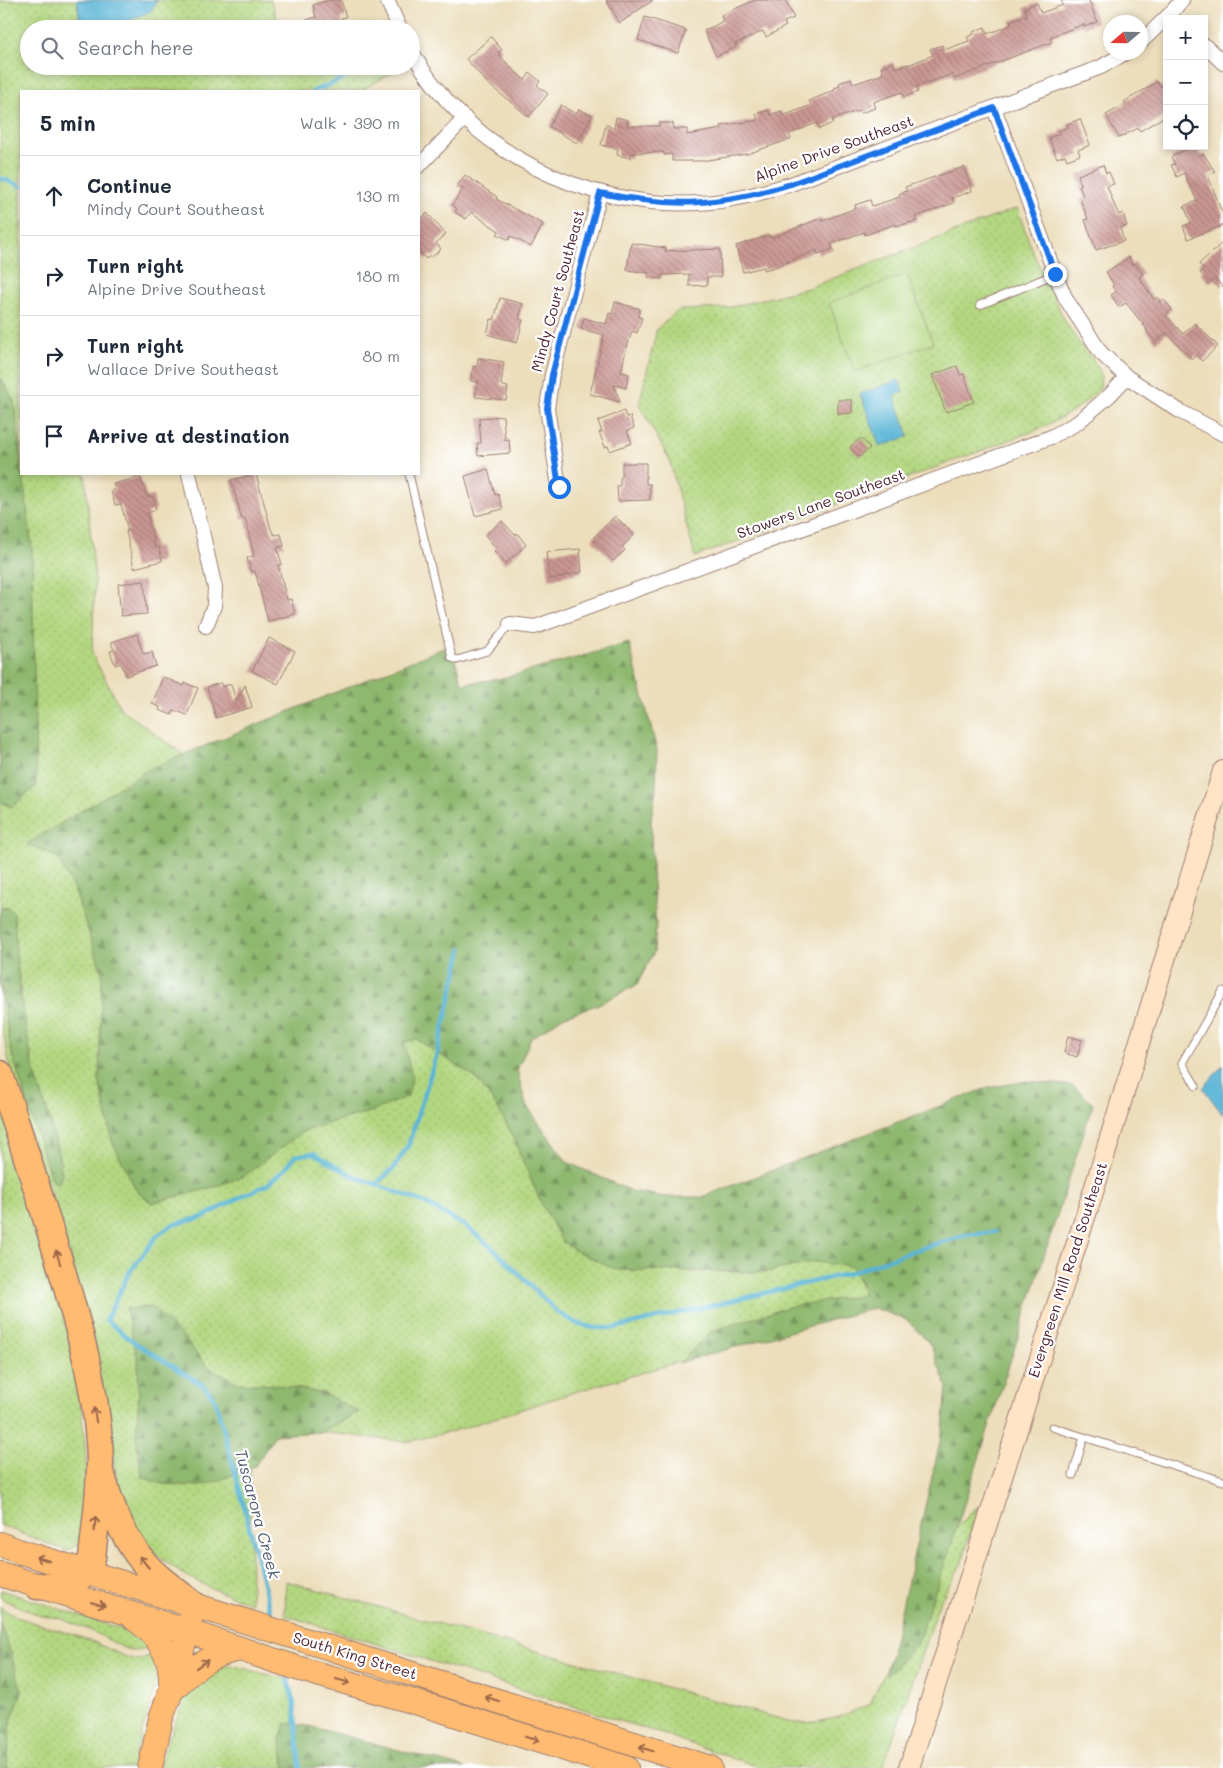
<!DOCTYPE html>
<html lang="en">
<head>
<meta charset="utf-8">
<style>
	:root { --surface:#fff; --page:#f2f2f3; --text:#1f2937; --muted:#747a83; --line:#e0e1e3 }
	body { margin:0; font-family:Mali,sans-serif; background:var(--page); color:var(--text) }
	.controls { position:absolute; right:15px; top:15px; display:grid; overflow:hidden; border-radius:0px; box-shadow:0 2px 8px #0003 }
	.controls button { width:45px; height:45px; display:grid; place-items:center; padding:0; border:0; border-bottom:1px solid var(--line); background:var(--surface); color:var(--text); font:25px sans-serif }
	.compass { position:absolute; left:1103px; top:15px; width:45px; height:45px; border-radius:50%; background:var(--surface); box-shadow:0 2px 8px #0003; rotate:250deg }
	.stop { position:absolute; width:15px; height:15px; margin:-11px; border:4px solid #1a73e8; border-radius:50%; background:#fff }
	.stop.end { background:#1a73e8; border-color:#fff; box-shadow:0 1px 5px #0008 }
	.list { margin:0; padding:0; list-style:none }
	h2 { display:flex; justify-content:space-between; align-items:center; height:65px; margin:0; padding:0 20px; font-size:21px }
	h2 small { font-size:16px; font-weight:400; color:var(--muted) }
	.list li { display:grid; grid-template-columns:32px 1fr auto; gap:15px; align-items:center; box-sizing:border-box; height:80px; padding:0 20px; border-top:1px solid var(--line) }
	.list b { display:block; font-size:19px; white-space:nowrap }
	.list p { margin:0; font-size:16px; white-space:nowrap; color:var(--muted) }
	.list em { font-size:16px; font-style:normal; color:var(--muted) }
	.icon { flex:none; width:28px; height:28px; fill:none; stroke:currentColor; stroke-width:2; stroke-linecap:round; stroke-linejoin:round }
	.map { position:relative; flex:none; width:1223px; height:1768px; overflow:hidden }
	.search { position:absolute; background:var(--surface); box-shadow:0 2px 8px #0003; left:20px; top:20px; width:400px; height:55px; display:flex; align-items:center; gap:12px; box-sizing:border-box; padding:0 18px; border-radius:28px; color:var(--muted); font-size:19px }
	.panel { position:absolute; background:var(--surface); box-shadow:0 2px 8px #0003; left:20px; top:90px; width:400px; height:385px; border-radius:0px }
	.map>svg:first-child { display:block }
</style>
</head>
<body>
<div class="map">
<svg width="1223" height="1768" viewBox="0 0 1223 1768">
	<defs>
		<pattern id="green-dots" width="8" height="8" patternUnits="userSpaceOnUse" patternTransform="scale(1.25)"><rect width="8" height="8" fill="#b3d780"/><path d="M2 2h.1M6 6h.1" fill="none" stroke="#9bb86f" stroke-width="1.8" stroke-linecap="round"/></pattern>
		<pattern id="forest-firs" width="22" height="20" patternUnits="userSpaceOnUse" patternTransform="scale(1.25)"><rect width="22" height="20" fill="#8eb86e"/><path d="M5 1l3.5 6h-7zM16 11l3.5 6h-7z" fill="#76955b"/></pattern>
		<pattern id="building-back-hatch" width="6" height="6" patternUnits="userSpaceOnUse" patternTransform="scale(1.25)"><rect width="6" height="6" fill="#ca9793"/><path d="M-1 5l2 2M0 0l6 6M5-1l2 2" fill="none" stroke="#a67b78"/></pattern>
	</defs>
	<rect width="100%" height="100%" fill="#fff"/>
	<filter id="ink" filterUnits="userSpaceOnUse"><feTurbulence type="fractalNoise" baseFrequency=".02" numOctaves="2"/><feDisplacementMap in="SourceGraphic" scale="10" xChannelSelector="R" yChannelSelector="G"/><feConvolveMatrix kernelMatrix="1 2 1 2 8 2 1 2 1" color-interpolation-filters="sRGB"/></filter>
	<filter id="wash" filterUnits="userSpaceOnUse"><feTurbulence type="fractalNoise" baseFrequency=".0096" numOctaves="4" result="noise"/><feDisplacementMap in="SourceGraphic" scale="20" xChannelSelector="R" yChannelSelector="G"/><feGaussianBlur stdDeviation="1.12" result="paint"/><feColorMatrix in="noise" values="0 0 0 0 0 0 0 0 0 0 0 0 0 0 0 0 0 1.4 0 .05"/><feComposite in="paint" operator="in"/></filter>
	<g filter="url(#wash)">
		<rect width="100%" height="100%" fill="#ecdebb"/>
		<path fill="url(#green-dots)" stroke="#7e7b56" d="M0,0H271L280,29H29V66H308L317,78L334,66H398L399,69L360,91H21V474H85L95,581L92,654L121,709L183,754L490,1060L564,1201L866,1240L888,1302L578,1391L454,1431L406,1442L321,1432L250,1421L251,1603C206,1588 159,1569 134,1526C115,1495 114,1456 107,1421C97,1374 87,1327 76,1281C61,1215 35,1154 16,1090C9,1065 4,1038 0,1012Z
			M1017,208L1034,255L1065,321L1079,343L1094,361L1101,373L1100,389C1080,409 1060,419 1034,431L695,557L669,459L639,405L657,329L679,310L727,308L808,288Z
			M0,1105C39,1229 85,1354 87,1485C88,1502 84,1521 82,1538L78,1545L67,1551L0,1525Z
			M978,1506L962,1563L939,1603L883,1768H762L665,1735L285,1615L286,1581L795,1723C822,1724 846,1715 870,1704L947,1537Z
			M0,1590L140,1635L148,1648L133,1651L122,1647L92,1631L59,1618L41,1616L6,1601L0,1596Z
			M0,1607L11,1614L26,1620L89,1640L128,1658L138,1660L156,1653C163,1683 138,1736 133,1768H0Z
			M226,1664L289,1680L294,1704L300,1768H157L189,1688L199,1674Z"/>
		<path fill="url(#forest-firs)" stroke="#6c6c4c" d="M1,378L14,401L21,462V474H23L32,548L36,786L12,807L0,802V383Z
			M629,643L657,750L656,789L651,820L652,872L656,925L654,952L637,985L599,1004L563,1017L531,1038L517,1070L526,1105L567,1162L631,1191L665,1197H702L987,1088L1027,1081L1073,1086L1093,1104L950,1548L917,1644L886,1676L943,1429L947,1387L930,1344L907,1320L874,1308L679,1363L711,1331L792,1306L864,1295L852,1266L814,1262L766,1272L617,1270L574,1250L562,1241L541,1203L510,1131L497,1107L476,1078L416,1039L404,1043L412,1077L408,1096L373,1111L332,1122L302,1132L244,1176L214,1187L152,1203L136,1190L112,1141L99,1080L102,973L76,894L58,858L27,844L153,767L451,645L462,684L504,678Z
			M2,907L9,908L14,913L16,954L24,1017L33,1066L51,1124L60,1162L62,1175L58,1184L51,1179L11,1051L0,984V912Z
			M152,1307L184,1338L208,1367L238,1383L277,1385L323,1393L359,1412L321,1432L275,1435L255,1466L220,1480L201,1486L162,1484L142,1477L136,1436L139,1395L138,1361L126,1309Z
			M0,1623L7,1641L22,1692L11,1721L7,1768H0Z
			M286,1723L309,1726L465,1768H285L280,1738Z"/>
		<path fill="#b3d780" stroke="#7e7b56" d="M907,274L933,343L855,372L829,303Z"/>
		<path fill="#56b4d5" stroke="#506a80" d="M77,0H158L151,11L135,18L126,25L104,29H81Z
			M899,380L903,392L894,396L909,436L880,447L860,394Z
			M1223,1065V1115L1203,1088Z"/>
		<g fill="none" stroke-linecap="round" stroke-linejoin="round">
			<path stroke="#56b4d5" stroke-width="4.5" d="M313,91L334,83L364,66
				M0,178L21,186
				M376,1184L393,1169L408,1146L437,1054L462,949
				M273,1622L243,1502L215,1399L204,1386L131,1340L106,1320L129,1273L157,1236L172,1225L203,1217L244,1195L267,1185L284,1170L295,1156L314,1153L353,1176L423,1202L467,1227L498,1253L557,1312L576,1323L595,1328H615L850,1273L918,1249L967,1235L995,1232
				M286,1673L294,1704L300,1768"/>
		</g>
		<g id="blocks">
			<path fill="url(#building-back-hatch)" d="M329,0H341L346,17L341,18L344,29H287V26L316,17L313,5Z
				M606,0H653L620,23Z
				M755,0H785L794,18L784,22L786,26L766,37L763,31L735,44L736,47L716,56L704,31L723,21L721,15Z
				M1061,0H1089L1097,22L1084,27V24L1050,37L1052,42L954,79L952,74L916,87L918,92L904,97L902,92L873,102L875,108L861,113L860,110L832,120L833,123L819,129L817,123L789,134L791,139L747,154L701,161H672V154L664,155V152L632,153L631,158L617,155L618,149L601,145L606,124L614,129L616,117L628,120L627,126H659V123H673V129H687V135L722,129L721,126L758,120L756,114L769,110L770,115L781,111L783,116L811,105L809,101L835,90L834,88L840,86L839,83L851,78L853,84L883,74L881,67L893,62L895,68L908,64V65L933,55L930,49L942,45L944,50L969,41L967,37L974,34L973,32L985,27L987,34L1011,25L1010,21L1027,15L1024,8L1037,3L1041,13L1063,5Z
				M645,17L686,30L678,53L638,40Z
				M491,37L502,50L498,53L513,70L525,80L530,73L540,81L537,85L548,94L529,117L487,83L466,59Z
				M1157,82L1161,87L1167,84V115L1140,131L1138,128L1119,138L1106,115L1126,104L1124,102Z
				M561,105L576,114L579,109L592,116L577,143L549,127Z
				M1080,119L1090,145L1078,150L1080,155L1067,160L1065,155L1057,158L1049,138L1060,133L1059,131L1068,127L1067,124Z
				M1193,146H1195L1200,156L1204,154L1215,172L1208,175L1223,215V225L1188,239L1183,226L1191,223L1184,206L1197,201L1184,173L1177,177L1171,165L1175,164L1171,157Z
				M1103,165L1106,173L1109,172L1114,184L1107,186L1116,209L1119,215L1123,213L1127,226L1120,228L1124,241L1096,250L1085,220L1088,219L1080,199L1084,198L1079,186L1081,185L1078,175Z
				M964,167L972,191L952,198L954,203L915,217L917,221L896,226L895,224L865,235L864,232L831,244L833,249L818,254L817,250L778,266L764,270V267L743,272L736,246L770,235L771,238L821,218L822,221L856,208L855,205L870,200L872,206L900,197L899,194L907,191L905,187Z
				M465,175L497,197L496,199L543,224L531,247L511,236L509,240L497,234L499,231L471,212L466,219L455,212L457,209L452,205L463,189L457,186Z
				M427,213L446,234L436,243L441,249L432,257L430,255L426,259L419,252V221Z
				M1223,242V287L1215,279L1210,283L1200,273L1204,270L1199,264Z
				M631,243L666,248L665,251L720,249L721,277H707V285L689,286V274L662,275L661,279L648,277L649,273L627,270Z
				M1129,257L1132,265L1135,263L1143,274L1139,277L1154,300L1157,297L1161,302L1164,300L1172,309L1166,315L1183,334L1195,323L1218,346L1202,361L1196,355L1192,359L1167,333L1156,342L1146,330L1147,329L1126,303L1119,307L1111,295L1116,292L1112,286L1114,285L1106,272Z
				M500,298L523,304L519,319L523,320L517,343L487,334L491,319L494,320Z
				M615,302L640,309L638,317L642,318L637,333L632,331L625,354L621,372L629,374L626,388L614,385L620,402L590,394L604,335L581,329L584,318L606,324L609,313L612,314Z
				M478,358L504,362L501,385L508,387L506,400L475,397L478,382L471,381L473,366L477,367Z
				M957,366L960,375L964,374L974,402L946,412L932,375Z
				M838,400H852V413L838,414Z
				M624,411L626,417L630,416L634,428L627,431L632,443L610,451L608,446L605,447L599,432H602L598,421Z
				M503,416L505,440L509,439L510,453L478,456L477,443H481L479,418Z
				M861,438L870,448L859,457L850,447Z
				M622,463H646V484H650V500L618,501L617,486H620V478L622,477Z
				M488,469L495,495L498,494L503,509L475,516L465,476Z
				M256,474L271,529L274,535L281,534L284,546L277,548L282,564L278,565L287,600L291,599L295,614L268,621L255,571L251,572L247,558L254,556L245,518L242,519L231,480Z
				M140,477L147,497L153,496L156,510L147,513L155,548L159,547L162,561L134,568L126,531H128L121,504L115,505L111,491L115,490L113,484Z
				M615,516L634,535L622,547L625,550L613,561L592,539Z
				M502,521L515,535L517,533L526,545L505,564L494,551L497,549L485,535Z
				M580,549L582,572L563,576V577L549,579L546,552Z
				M144,581L147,614L121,616L118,584Z
				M137,634L143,654L152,652L156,666L126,676L121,663L115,665L110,651L114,650L111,642Z
				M269,638L295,651L278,684L252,671Z
				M163,677L184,686L185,683L198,688L187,715L174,710L172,715L159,710L160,707L152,704Z
				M221,683L222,687L231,684L236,702L245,685L252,707L216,718L207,687Z
				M1068,1036L1082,1040L1077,1057L1064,1053Z"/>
		</g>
	</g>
	<g filter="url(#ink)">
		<use href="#blocks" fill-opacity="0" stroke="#9b7e73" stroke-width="1"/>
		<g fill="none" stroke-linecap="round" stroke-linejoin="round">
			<g stroke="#9b7e73" stroke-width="9">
				<path id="service" d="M980,305L1055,274
					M409,474L452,658L457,660L487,651L510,624
					M1196,1086L1182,1063L1223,991
					M1052,1427L1223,1481
					M1073,1475L1084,1437"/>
			</g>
			<g stroke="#9b7e73" stroke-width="16">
				<path id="minor" d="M387,0L400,29
					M1140,43L1170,14L1182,0
					M1204,45L1223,63
					M411,50C466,151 586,209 698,203C730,202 761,193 791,184L1101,67L1127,52
					M994,108L1055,274L1066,299L1101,353L1127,377L1181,412L1223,434
					M419,166L465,118
					M189,474L215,588L214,606L206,626
					M559,487L547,408L552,375L600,193
					M510,624L535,627L1051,437L1077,423L1109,396L1127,377"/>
			</g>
			<g stroke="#9b7e73" stroke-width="22">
				<path id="secondary" d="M909,1768L1097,1180L1223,771"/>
			</g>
			<g stroke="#9b7e73" stroke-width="26">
				<path id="trunk" d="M0,1544L18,1551L194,1605L710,1768
					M0,1574L187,1631L297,1668L435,1708L626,1768
					M135,1619C156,1634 172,1654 171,1682
					M171,1691C193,1669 209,1654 241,1649
					M150,1768L161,1718L171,1691L191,1616"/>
			</g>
			<g stroke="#9b7e73" stroke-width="29">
				<path id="motorway" d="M0,1074C18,1130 37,1187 54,1244C75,1313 99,1391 100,1463C100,1495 95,1527 92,1558C81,1586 65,1588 37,1586
					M103,1479C112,1511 124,1540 146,1565C159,1580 178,1592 194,1605"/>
			</g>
			<use href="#service" stroke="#fff" stroke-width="7"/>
			<use href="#minor" stroke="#fff" stroke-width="14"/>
			<use href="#secondary" stroke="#ffe4c6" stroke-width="20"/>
			<use href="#trunk" stroke="#ffbb71" stroke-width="24"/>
			<use href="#motorway" stroke="#ffbb71" stroke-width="26"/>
		</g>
		<defs><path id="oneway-shaft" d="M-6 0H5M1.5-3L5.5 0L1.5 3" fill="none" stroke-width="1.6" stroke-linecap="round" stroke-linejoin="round" transform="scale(1.25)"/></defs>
		<g stroke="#9b654a">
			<use href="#oneway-shaft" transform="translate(58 1257) rotate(-107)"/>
			<use href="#oneway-shaft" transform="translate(95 1415) rotate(-99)"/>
			<use href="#oneway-shaft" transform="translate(95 1524) rotate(-86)"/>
			<use href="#oneway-shaft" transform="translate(43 1559) rotate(-163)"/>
			<use href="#oneway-shaft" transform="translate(144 1562) rotate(-130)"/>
			<use href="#oneway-shaft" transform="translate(98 1604) rotate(16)"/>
			<use href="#oneway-shaft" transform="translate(202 1664) rotate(-34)"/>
			<use href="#oneway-shaft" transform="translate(343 1681) rotate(16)"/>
			<use href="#oneway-shaft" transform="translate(492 1699) rotate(-162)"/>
			<use href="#oneway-shaft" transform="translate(532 1739) rotate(17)"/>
			<use href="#oneway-shaft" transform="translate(646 1749) rotate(-163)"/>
		</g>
	</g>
	<g fill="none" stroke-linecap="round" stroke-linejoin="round" filter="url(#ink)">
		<path stroke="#1a73e8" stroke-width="6" d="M559,487L547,408L552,375L600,193C672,208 721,206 791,184L994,108L1055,274"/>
	</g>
	<g text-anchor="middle" stroke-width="4.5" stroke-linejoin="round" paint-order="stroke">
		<g font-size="15" fill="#4a1f2b" stroke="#fff">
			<text transform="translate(834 149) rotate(-20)" y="5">Alpine Drive Southeast</text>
			<text transform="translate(558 291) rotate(-75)" y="5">Mindy Court Southeast</text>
			<text transform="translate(821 504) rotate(-20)" y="5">Stowers Lane Southeast</text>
			<text transform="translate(1068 1270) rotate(-72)" y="5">Evergreen Mill Road Southeast</text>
			<text transform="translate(355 1656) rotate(17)" y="5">South King Street</text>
		</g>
		<g font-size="16" font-style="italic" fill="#4f5b6f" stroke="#fff">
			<text transform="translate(258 1514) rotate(75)" y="6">Tuscarora Creek</text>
		</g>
	</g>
</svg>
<div class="controls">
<button>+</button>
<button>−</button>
<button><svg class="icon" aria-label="locate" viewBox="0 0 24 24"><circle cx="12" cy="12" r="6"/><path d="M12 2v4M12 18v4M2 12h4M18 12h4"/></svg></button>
</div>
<svg class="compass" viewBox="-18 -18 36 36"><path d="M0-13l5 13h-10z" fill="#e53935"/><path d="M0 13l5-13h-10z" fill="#747a83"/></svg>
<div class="stop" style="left:559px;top:487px"></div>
<div class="stop end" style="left:1055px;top:274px"></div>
<div class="search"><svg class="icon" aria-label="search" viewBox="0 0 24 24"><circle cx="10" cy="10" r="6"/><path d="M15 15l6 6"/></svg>Search here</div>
<section class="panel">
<h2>5 min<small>Walk · 390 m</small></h2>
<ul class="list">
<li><svg class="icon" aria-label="ahead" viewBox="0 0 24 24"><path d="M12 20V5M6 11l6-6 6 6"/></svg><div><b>Continue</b><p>Mindy Court Southeast</p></div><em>130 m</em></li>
<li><svg class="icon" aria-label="right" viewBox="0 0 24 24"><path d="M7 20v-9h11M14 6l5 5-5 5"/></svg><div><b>Turn right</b><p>Alpine Drive Southeast</p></div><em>180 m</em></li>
<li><svg class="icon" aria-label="right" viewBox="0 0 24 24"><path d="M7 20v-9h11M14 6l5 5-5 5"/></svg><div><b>Turn right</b><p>Wallace Drive Southeast</p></div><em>80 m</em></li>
<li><svg class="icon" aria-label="arrive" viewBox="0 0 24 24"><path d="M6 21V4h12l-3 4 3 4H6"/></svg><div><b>Arrive at destination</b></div></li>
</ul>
</section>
</div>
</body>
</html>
